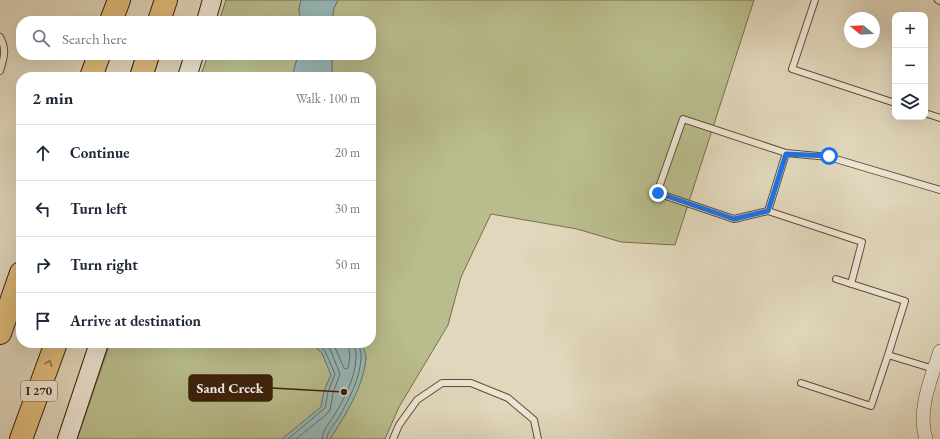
<!DOCTYPE html>
<html lang="en">
<head>
<meta charset="utf-8">
<style>
	:root { --surface:#fff; --page:#f2f2f3; --text:#1f2937; --muted:#747a83; --line:#e0e1e3 }
	body { margin:0; font-family:"EB Garamond",serif; background:var(--page); color:var(--text) }
	.controls { position:absolute; right:12px; top:12px; display:grid; overflow:hidden; border-radius:8px; box-shadow:0 4px 16px #0002 }
	.controls button { width:36px; height:36px; display:grid; place-items:center; padding:0; border:0; border-bottom:1px solid var(--line); background:var(--surface); color:var(--text); font:20px sans-serif }
	.compass { position:absolute; left:844px; top:12px; width:36px; height:36px; border-radius:50%; background:var(--surface); box-shadow:0 4px 16px #0002; rotate:288deg }
	.stop { position:absolute; width:12px; height:12px; margin:-9px; border:3px solid #1a73e8; border-radius:50%; background:#fff }
	.stop.end { background:#1a73e8; border-color:#fff; box-shadow:0 1px 4px #0008 }
	.list { margin:0; padding:0; list-style:none }
	h2 { display:flex; justify-content:space-between; align-items:center; height:52px; margin:0; padding:0 16px; font-size:17px }
	h2 small { font-size:13px; font-weight:400; color:var(--muted) }
	.list li { display:grid; grid-template-columns:26px 1fr auto; gap:12px; align-items:center; box-sizing:border-box; height:56px; padding:0 16px; border-top:1px solid var(--line) }
	.list b { display:block; font-size:15px; white-space:nowrap }
	.list em { font-size:13px; font-style:normal; color:var(--muted) }
	.icon { flex:none; width:22px; height:22px; fill:none; stroke:currentColor; stroke-width:2; stroke-linecap:round; stroke-linejoin:round }
	.map { position:relative; flex:none; width:940px; height:439px; overflow:hidden }
	.search { position:absolute; background:var(--surface); box-shadow:0 4px 16px #0002; left:16px; top:16px; width:360px; height:44px; display:flex; align-items:center; gap:10px; box-sizing:border-box; padding:0 14px; border-radius:16px; color:var(--muted); font-size:15px }
	.panel { position:absolute; background:var(--surface); box-shadow:0 4px 16px #0002; left:16px; top:72px; width:360px; height:276px; border-radius:16px }
	.map>svg:first-child { display:block }
</style>
</head>
<body>
<div class="map">
<svg width="940" height="439" viewBox="0 0 940 439">
	<rect width="100%" height="100%" fill="#e1d7bc"/>
	<filter id="stains"><feTurbulence type="fractalNoise" baseFrequency=".005" numOctaves="4"/><feColorMatrix values="0 0 0 0 .2 0 0 0 0 .09 0 0 0 0 .02 0 0 0 .5 -.17"/></filter>
	<radialGradient id="worn" r=".72"><stop offset=".6" stop-color="#630" stop-opacity="0"/><stop offset="1" stop-color="#630" stop-opacity=".3"/></radialGradient>
	<path fill="#b9bc8c" stroke="#796e4a" d="M226,0H301L299,8L300,21H219Z
		M338,0H754L675,245L621,242L577,229L491,214L461,277L448,325L399,407L385,439H330C345,416 363,387 366,358C366,354 363,348 362,343H371V77H332V55H371V21H332L334,8Z
		M208,55H298L292,77H200Z
		M110,343H311L322,353L331,375L324,391L321,407L282,439H77Z"/>
	<path fill="#97b8b9" stroke="#717b73" d="M301,0H338L334,8L332,21H300L299,8Z
		M298,55H332V77H292Z
		M311,343H362C363,348 366,354 366,358C363,388 345,415 330,439H282L321,407L324,391L331,375L322,353Z"/>
	<g fill="none" stroke-linecap="round" stroke-linejoin="round">
		<path stroke="#686c61" stroke-width="1" d="M333,343L344,368L346,369L348,368L350,357L348,343
			M288,439L325,408L328,392L335,374L325,351L317,343
			M296,439L327,414L330,410L333,393L340,374L330,349L324,343
			M322,439C322,431 329,424 333,417C344,400 355,379 356,358C357,353 354,348 354,343
			M327,439C327,431 335,424 339,417C349,399 360,379 361,358C362,353 359,348 359,343"/>
		<g stroke="#634d36" stroke-width="8">
			<path id="service" d="M815,0L792,69L895,103
				M938,0L940,1
				M0,37C7,49 4,58 0,71
				M925,113L940,118
				M768,211L786,153
				M836,279L905,301L888,355L934,369
				M851,284L862,242L768,211L734,219L657,193L683,119L786,153L829,157L940,190
				M801,383L871,406L888,355
				M393,439L399,425L417,400L442,383H471L508,398L534,420L538,439"/>
		</g>
		<g stroke="#634d36" stroke-width="14">
			<path id="minor" d="M926,439C917,411 931,378 940,351"/>
		</g>
		<g stroke="#391f09" stroke-width="20">
			<path id="secondary" d="M206,21L212,0
				M187,77L194,55
				M67,439L99,343"/>
		</g>
		<g stroke="#391f09" stroke-width="24">
			<path id="motorway" d="M111,21L119,0
				M159,21L166,0
				M91,77L99,55
				M141,77L148,55
				M0,333L21,273
				M21,439L56,343"/>
		</g>
		<use href="#service" stroke="#ece5d3" stroke-width="6"/>
		<use href="#minor" stroke="#ece5d3" stroke-width="13"/>
		<use href="#secondary" stroke="#ece5d3" stroke-width="18"/>
		<use href="#motorway" stroke="#e0bc7e" stroke-width="22"/>
	</g>
	<defs><path id="oneway-chevron" d="M-2-3.5L2.5 0L-2 3.5" fill="none" stroke-width="1.6" stroke-linecap="round" stroke-linejoin="round"/></defs>
	<use stroke="#8c6e44" href="#oneway-chevron" transform="translate(49 363) rotate(-70)"/>
	<g fill="none" stroke-linecap="round" stroke-linejoin="round">
		<path stroke="#1a73e8" stroke-width="5" d="M658,193L734,219L768,211L786,154L829,156"/>
	</g>
	<g text-anchor="middle" stroke-width="4" stroke-linejoin="round" paint-order="stroke">
		<rect fill="#ece5d3" stroke="#6f5a46" stroke-width="1" x="21" y="381" width="36" height="20" rx="3"/>
		<g font-size="12" font-weight="bold" fill="#391f09">
			<text x="39" y="395">I 270</text>
		</g>
	</g>
	<path fill="none" stroke="#391f09" stroke-width="1.5" d="M344 392L272 388"/>
	<circle fill="#391f09" stroke="#ece5d3" stroke-width="1.5" cx="344" cy="392" r="4"/>
	<rect fill="#391f09" stroke="#391f09" stroke-width="1.5" x="189" y="375" width="83" height="26" rx="4"/>
	<g font-size="14" text-anchor="middle" font-weight="bold" fill="#fff">
		<text x="230" y="393">Sand Creek</text>
	</g>
	<rect width="100%" height="100%" filter="url(#stains)"/>
	<rect width="100%" height="100%" fill="url(#worn)"/>
</svg>
<div class="controls">
<button>+</button>
<button>−</button>
<button><svg class="icon" aria-label="layers" viewBox="0 0 24 24"><path d="M12 4l9 5-9 5-9-5zM3 14l9 5 9-5"/></svg></button>
</div>
<svg class="compass" viewBox="-18 -18 36 36"><path d="M0-13l5 13h-10z" fill="#e53935"/><path d="M0 13l5-13h-10z" fill="#747a83"/></svg>
<div class="stop" style="left:829px;top:156px"></div>
<div class="stop end" style="left:658px;top:193px"></div>
<div class="search"><svg class="icon" aria-label="search" viewBox="0 0 24 24"><circle cx="10" cy="10" r="6"/><path d="M15 15l6 6"/></svg>Search here</div>
<section class="panel">
<h2>2 min<small>Walk · 100 m</small></h2>
<ul class="list">
<li><svg class="icon" aria-label="ahead" viewBox="0 0 24 24"><path d="M12 20V5M6 11l6-6 6 6"/></svg><div><b>Continue</b></div><em>20 m</em></li>
<li><svg class="icon" aria-label="left" viewBox="0 0 24 24"><path d="M17 20v-9H6M10 6l-5 5 5 5"/></svg><div><b>Turn left</b></div><em>30 m</em></li>
<li><svg class="icon" aria-label="right" viewBox="0 0 24 24"><path d="M7 20v-9h11M14 6l5 5-5 5"/></svg><div><b>Turn right</b></div><em>50 m</em></li>
<li><svg class="icon" aria-label="arrive" viewBox="0 0 24 24"><path d="M6 21V4h12l-3 4 3 4H6"/></svg><div><b>Arrive at destination</b></div></li>
</ul>
</section>
</div>
</body>
</html>
